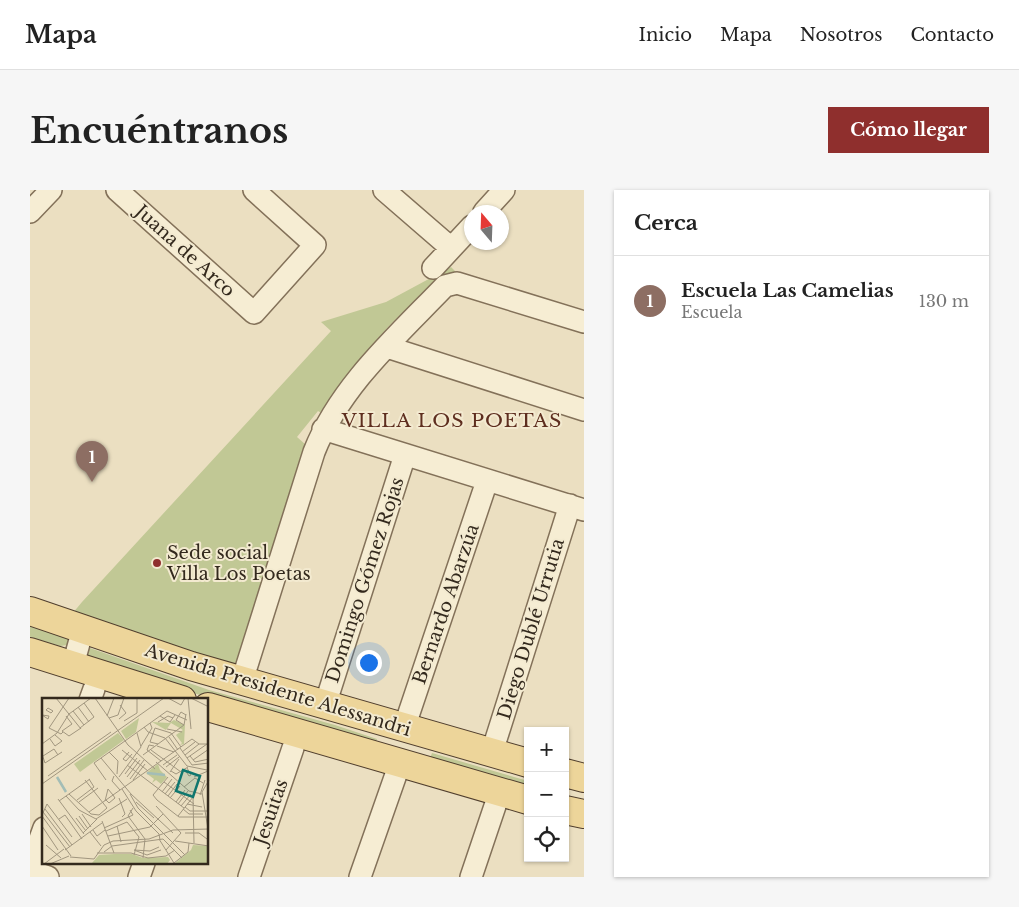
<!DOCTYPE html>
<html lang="es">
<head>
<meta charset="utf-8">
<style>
	:root { --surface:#fff; --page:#f6f6f6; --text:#222; --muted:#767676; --line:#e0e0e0; --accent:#8f2f2d }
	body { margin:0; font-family:"Libre Baskerville",serif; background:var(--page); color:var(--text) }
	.controls { position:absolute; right:15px; bottom:15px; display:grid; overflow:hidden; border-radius:0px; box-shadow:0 1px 4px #0004 }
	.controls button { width:45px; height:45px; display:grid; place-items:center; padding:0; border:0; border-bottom:1px solid var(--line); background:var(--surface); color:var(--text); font:25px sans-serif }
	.compass { position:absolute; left:434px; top:15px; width:45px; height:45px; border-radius:50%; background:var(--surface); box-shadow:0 1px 4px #0004; rotate:341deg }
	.you { position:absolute; left:338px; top:472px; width:18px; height:18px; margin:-12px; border:4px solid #fff; border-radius:50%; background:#1a73e8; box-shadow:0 0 0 8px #1a73e833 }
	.badge { display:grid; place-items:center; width:32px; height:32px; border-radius:50%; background:var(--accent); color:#fff; font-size:16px; font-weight:700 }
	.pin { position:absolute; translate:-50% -41px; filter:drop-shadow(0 1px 2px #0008) }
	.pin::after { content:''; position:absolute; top:26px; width:18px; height:15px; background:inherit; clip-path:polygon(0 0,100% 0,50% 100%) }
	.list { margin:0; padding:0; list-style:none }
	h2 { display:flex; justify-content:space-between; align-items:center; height:65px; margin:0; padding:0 20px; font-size:21px }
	h2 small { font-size:16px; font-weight:400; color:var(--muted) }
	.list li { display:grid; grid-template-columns:32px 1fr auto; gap:15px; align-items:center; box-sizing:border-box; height:90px; padding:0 20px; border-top:1px solid var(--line) }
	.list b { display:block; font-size:19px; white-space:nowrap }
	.list p { margin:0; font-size:16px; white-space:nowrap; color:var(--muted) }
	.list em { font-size:16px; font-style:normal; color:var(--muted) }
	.icon { flex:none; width:28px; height:28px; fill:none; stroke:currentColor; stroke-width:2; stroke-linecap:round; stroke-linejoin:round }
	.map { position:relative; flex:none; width:554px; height:687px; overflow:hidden; border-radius:0px }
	header { display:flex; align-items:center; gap:30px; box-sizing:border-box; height:70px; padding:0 25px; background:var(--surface); border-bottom:1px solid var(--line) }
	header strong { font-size:24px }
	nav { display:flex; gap:28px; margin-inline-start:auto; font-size:18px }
	.intro { display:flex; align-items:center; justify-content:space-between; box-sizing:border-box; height:120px; padding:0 30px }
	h1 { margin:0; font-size:35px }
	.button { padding:12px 22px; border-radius:0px; background:var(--accent); color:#fff; font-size:18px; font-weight:700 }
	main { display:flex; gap:30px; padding:0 30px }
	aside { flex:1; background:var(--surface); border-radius:0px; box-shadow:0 1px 4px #0004 }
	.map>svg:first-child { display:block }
</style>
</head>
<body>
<header>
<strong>Mapa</strong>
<nav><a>Inicio</a><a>Mapa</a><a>Nosotros</a><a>Contacto</a></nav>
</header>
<div class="intro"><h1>Encuéntranos</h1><a class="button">Cómo llegar</a></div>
<main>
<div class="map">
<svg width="554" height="687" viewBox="0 0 554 687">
	<rect width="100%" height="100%" fill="#ebdfc1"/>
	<path fill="#c1c895" d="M421,77L426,82C406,96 386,110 368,127C338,156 316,190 294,225L288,221L267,247L276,255L208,477L42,424L52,412L301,141L291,132L356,112Z
		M0,432L40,449L38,455L30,456L0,447Z
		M60,458L179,500L305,535L347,549L345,556C248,529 151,502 57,466L58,459Z
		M402,563L498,591V599L399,571Z"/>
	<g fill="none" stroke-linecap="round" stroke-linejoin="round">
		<g stroke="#837159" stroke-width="24">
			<path id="minor" d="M87,0L224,123L285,55L224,0
				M354,0L421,58
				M0,22L21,0
				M454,22L474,0
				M403,78L442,36
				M357,157L554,220
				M293,239L554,320
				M43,475L53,439
				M212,491L284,262C310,196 367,146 415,96L427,93L554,132
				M60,510L64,499
				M295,515L375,265
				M374,538L457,291
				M462,562L540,315
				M0,676L14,638
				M0,681L18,687
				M109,687L114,673
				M219,687L263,558
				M330,687L370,573
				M441,687L465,616"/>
		</g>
		<g stroke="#513f2e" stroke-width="30">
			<path id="major" d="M0,421L161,476L498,573
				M0,462L152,510
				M178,517L498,610
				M535,583L554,588
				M535,620L554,624"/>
		</g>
		<use href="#minor" stroke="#f6edd3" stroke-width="21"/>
		<use href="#major" stroke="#edd59a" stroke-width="28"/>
	</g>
	<circle fill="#8f2f2d" stroke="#f3ead0" stroke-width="2" cx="127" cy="373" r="5"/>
	<g text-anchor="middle" stroke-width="4" stroke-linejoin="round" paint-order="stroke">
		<g font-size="18" fill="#33291d" stroke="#f3ead0">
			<text transform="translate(155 61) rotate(42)" y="6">Juana de Arco</text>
			<text transform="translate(335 390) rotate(-72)" y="6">Domingo Gómez Rojas</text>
			<text transform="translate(416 414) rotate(-71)" y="6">Bernardo Abarzúa</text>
			<text transform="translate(501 439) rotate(-73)" y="6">Diego Dublé Urrutia</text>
			<text transform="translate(248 500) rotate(17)" y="6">Avenida Presidente Alessandri</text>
			<text transform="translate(241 622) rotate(-71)" y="6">Jesuitas</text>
		</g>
		<g font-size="18" fill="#33291d" stroke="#f3ead0" text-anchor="start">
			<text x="137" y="369">Sede social<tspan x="137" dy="21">Villa Los Poetas</tspan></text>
		</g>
		<g font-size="19" letter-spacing="1" fill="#5e2e1f" stroke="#f3ead0">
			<text x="422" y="237">VILLA LOS POETAS</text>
		</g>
	</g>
	<g transform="translate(12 508)">
		<rect width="166" height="166" fill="#ebdfc1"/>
		<path d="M97,20L94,34L84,41L79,33ZM132,22L143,27L142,46L138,47L140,45L134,37L141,32L129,25L124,32L110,24L127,25ZM76,35L82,42L38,74L32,66ZM116,66L118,72L133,84L118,72L125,79L119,86L114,82L110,85L112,81L104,75ZM151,147L166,148V166H132L149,152ZM73,156H90L101,160L126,159L128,162L125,166L50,165L57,157Z" fill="#c1c895"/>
		<path fill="none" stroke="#a3bdb6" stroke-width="2.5" d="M105,75L123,77M15,79L24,94"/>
		<path fill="none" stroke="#a1967f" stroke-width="1" d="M14,0L39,31M53,0L86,47L113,71M126,0L139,7L143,0M146,0L149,31M149,0L167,9M36,9L47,24M6,10L11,13L9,15L4,12ZM31,13L42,27M125,13L145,22M0,17L7,18L6,21L0,17M65,18L72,0M118,18L128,24L133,17M67,20L76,17L82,0M77,21L84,15L78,7M82,23L95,15V0M116,24L126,18L131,20M142,27L134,22L139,14L144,17M102,29L106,34L123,40L145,68L165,72M38,30L52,19L42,5M125,31L140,34M20,33L27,38L39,30M20,33L30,26L24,18M21,34L19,36L7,30L27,0M127,39L136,52M8,41L13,48L20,43L13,37M0,46L15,35L27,16L49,0M116,46L108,44L113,30L129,35L139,49M99,48L110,30L108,25M112,48L107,47L105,52L119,63M115,48L132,54M138,50L150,67L167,65M80,52L106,73M109,52L139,74M67,54L76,63L75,76M87,54L81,61L84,63L90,56M140,54L153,44M0,56L3,65L20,54M101,57L142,27L144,16M143,57L157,46M1,58L12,51L16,57M148,58L153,64L167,61M59,60L89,96L131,135M145,60L165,46M151,62L167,51M114,64L147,93L160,96M85,67L142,110M121,67L135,57M124,69L137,59M143,72L147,78L149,77L145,70M129,73L134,76L146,69M128,74L137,61M83,76L95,60M6,78L69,34M72,78L70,83L78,92M77,79L99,49L95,35M85,79L98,62M126,79L111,97L115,102L137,119H166M152,79L166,73M88,81L102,62M64,82L52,65L125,13M91,82L103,66M122,84L152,106M0,86L122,0M142,89L153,80L161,85M80,91L94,113L117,136L118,142M120,94L130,81M27,96L49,116L57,117L65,110L43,82M88,96L96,110L143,157M123,96L133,84M158,97L163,82M24,98L37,112L54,121L85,101M126,98L135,86M151,99L152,145M77,100L83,116L80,119M128,100L138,88M16,101L42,136M35,102L52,89L47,81M64,102L67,105L73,100L71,97M17,103L48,81M63,103L66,91L71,97M37,104L56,90M94,104L112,120M134,104L143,92M136,106L146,93M145,106L160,109M114,108L139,135L124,152M139,108L149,96M143,109L148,113H167M91,110L86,118L103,141L101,160M3,111L30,147M141,111L147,116H161M1,114L28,149M47,114L150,41L157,46H165M40,116L49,129M0,117L5,106L30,139M0,118L29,158M37,118L46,131M136,118L151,99M34,120L44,133M17,121L23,117L40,141M60,123L72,155M0,128L16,152M75,128L79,144M62,130L91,117L88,112M166,131L160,94L167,82M51,132L55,138L63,132M64,133L85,124L97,139L92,157M48,134L59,148M41,135L55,121M143,135H157L165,141M66,138L108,129L121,116M117,141L132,165L146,154L147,145M133,143L167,148M4,147L19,160M117,149L108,153L92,152L105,157L119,152M23,152L60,125M62,154L70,148L121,141L140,160M55,155H89L106,160L124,158L133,152M28,159L52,161L62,147L71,143L107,141L131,132L167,131M2,166L22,151M8,166L27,158"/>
		<path fill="#0f766e" fill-opacity="0.15" stroke="#0f766e" stroke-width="2.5" d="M141,72L158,78L151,99L134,93Z"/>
		<rect width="166" height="166" fill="none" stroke="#33291d" stroke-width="2.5"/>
	</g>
</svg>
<div class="controls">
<button>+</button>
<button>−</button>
<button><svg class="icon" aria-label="locate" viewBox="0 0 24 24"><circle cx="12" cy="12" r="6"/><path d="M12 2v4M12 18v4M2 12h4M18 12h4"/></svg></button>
</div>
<svg class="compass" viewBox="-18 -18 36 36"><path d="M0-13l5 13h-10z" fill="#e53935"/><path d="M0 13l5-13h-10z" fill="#767676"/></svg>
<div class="you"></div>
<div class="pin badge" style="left:62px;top:292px;background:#8d6e63">1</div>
</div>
<aside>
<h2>Cerca<small></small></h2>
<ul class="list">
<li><span class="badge" style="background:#8d6e63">1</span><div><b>Escuela Las Camelias</b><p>Escuela</p></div><em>130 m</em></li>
</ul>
</aside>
</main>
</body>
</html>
